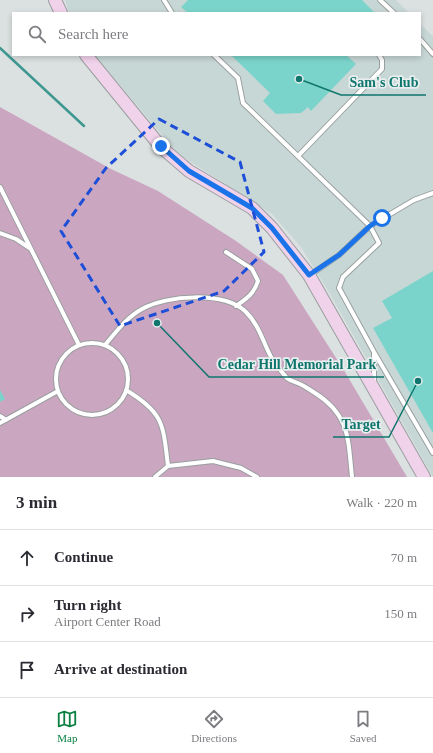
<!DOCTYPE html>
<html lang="en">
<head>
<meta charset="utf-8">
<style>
	:root { --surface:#fff; --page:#f2f2f3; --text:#2b2b33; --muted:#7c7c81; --line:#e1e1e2; --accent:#0b8043 }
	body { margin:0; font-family:"Times New Roman",serif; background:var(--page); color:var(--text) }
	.stop { position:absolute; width:12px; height:12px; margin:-9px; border:3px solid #1a73e8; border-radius:50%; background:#fff }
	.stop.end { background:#1a73e8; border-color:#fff; box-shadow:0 1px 4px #0008 }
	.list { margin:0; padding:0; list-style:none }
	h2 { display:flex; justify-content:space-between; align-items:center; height:52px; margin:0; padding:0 16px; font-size:17px }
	h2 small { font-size:13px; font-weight:400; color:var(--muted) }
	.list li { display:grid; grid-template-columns:26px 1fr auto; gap:12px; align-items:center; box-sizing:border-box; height:56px; padding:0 16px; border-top:1px solid var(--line) }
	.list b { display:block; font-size:15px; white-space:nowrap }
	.list p { margin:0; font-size:13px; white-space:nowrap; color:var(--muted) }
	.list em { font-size:13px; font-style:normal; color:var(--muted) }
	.icon { flex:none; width:22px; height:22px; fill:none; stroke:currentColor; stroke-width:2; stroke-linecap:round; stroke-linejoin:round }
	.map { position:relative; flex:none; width:433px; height:477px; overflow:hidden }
	.search { position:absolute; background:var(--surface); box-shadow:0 2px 6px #0003; left:12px; right:12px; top:12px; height:44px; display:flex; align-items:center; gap:10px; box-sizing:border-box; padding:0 14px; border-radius:0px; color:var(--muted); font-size:15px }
	.sheet { height:220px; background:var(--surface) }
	nav { display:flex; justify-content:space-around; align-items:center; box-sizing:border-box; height:56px; border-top:1px solid var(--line); background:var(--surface); font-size:11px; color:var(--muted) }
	nav a { display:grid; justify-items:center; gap:2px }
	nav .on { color:var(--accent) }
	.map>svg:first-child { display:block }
</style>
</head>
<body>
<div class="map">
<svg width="433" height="477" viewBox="0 0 433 477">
	<rect width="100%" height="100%" fill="#dbe1e0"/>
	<path fill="#c7d7d5" d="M65,0H396L409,13H69Z
		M420,24L433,36V477L330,294L301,247L272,214L189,161L171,146L95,55H420Z"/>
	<path fill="#caa6c1" d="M0,107L111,169L158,191L236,241L283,275L345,372L407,477H0Z"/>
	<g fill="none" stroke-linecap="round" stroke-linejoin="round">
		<path stroke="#3e9891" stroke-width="2.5" d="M0,48L84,126"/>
	</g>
	<path fill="#7bd4cb" d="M188,0H362L375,13H188L181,7Z
		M231,55H346L356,64L311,111L308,107L301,113L276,114L263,101L270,93Z
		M433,271V433L373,328L392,318L382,301Z
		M0,390L5,399L0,402Z"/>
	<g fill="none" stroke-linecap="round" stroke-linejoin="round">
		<g stroke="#9a9f9f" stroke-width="6">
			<path id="lane" d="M164,0L172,13
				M380,0L394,13
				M420,39L433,54
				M214,55L238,78L243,103L370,226L379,243L343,277L339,288L374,352L433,453
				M298,156L382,69V60L379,55
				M0,187L31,249
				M0,233L16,239L31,249L79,345
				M226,252L252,269L258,281C253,295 247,298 236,306
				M310,275L339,255L370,226L414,200L433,193
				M56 379a36 36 0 1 1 72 0a36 36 0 1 1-72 0Z
				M105,345C116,332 127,317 142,309C167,295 224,291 246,312C259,325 263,342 271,357C275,364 281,371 286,377C289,381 297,382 302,385C306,387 310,390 315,393C350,415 348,439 352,477
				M374,353V382
				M126,390C164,413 163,424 168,466
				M0,416L6,420
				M0,423L58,391
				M155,477L168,466L213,461L241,468L257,477"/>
		</g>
		<g stroke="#9a9f9f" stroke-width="14">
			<path id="secondary" d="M55,0L61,13
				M86,55L161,147L189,171L252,208L272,228L309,275L424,477"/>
		</g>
		<use href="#lane" stroke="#fff" stroke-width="4"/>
		<use href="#secondary" stroke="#f1d2eb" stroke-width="12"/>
	</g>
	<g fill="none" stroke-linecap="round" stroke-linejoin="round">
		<path stroke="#1a73e8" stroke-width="5" d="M161,146L189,171L252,208L272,228L309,275L339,255L370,226L382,218"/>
	</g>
	<path fill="none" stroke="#1d4ed8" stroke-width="3" stroke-dasharray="8 5" stroke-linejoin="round" d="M159,119L240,162L264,252L224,291L120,326L61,231L106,168Z"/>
	<path fill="none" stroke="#0f766e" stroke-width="1.5" d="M299 79L341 95H426M157 323L209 377H384M418 381L389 437H333"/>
	<g fill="#0f766e" stroke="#e8eeee" stroke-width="1.5">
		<circle cx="299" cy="79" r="4"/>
		<circle cx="157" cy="323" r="4"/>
		<circle cx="418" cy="381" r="4"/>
	</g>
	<g font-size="14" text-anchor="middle" font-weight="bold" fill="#0f766e" stroke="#e8eeee" stroke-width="3.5" stroke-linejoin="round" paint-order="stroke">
		<text x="384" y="87">Sam's Club</text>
		<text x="297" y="369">Cedar Hill Memorial Park</text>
		<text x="361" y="429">Target</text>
	</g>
</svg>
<div class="stop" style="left:382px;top:218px"></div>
<div class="stop end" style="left:161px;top:146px"></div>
<div class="search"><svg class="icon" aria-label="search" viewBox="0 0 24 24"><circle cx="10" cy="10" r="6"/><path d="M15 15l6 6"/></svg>Search here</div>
</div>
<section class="sheet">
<h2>3 min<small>Walk · 220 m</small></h2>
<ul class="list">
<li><svg class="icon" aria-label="ahead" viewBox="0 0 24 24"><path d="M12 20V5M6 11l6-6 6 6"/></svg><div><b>Continue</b></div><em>70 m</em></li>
<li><svg class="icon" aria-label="right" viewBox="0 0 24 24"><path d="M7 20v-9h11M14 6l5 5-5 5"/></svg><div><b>Turn right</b><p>Airport Center Road</p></div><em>150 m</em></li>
<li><svg class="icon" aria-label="arrive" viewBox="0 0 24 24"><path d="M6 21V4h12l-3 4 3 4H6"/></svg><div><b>Arrive at destination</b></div></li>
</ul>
</section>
<nav>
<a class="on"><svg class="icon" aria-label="map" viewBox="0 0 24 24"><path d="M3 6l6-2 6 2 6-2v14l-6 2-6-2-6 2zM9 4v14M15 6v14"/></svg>Map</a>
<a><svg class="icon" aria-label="directions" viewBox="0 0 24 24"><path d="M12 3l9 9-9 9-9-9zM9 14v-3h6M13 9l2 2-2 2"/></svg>Directions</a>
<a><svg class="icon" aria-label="saved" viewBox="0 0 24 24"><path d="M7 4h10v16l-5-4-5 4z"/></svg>Saved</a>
</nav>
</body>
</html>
